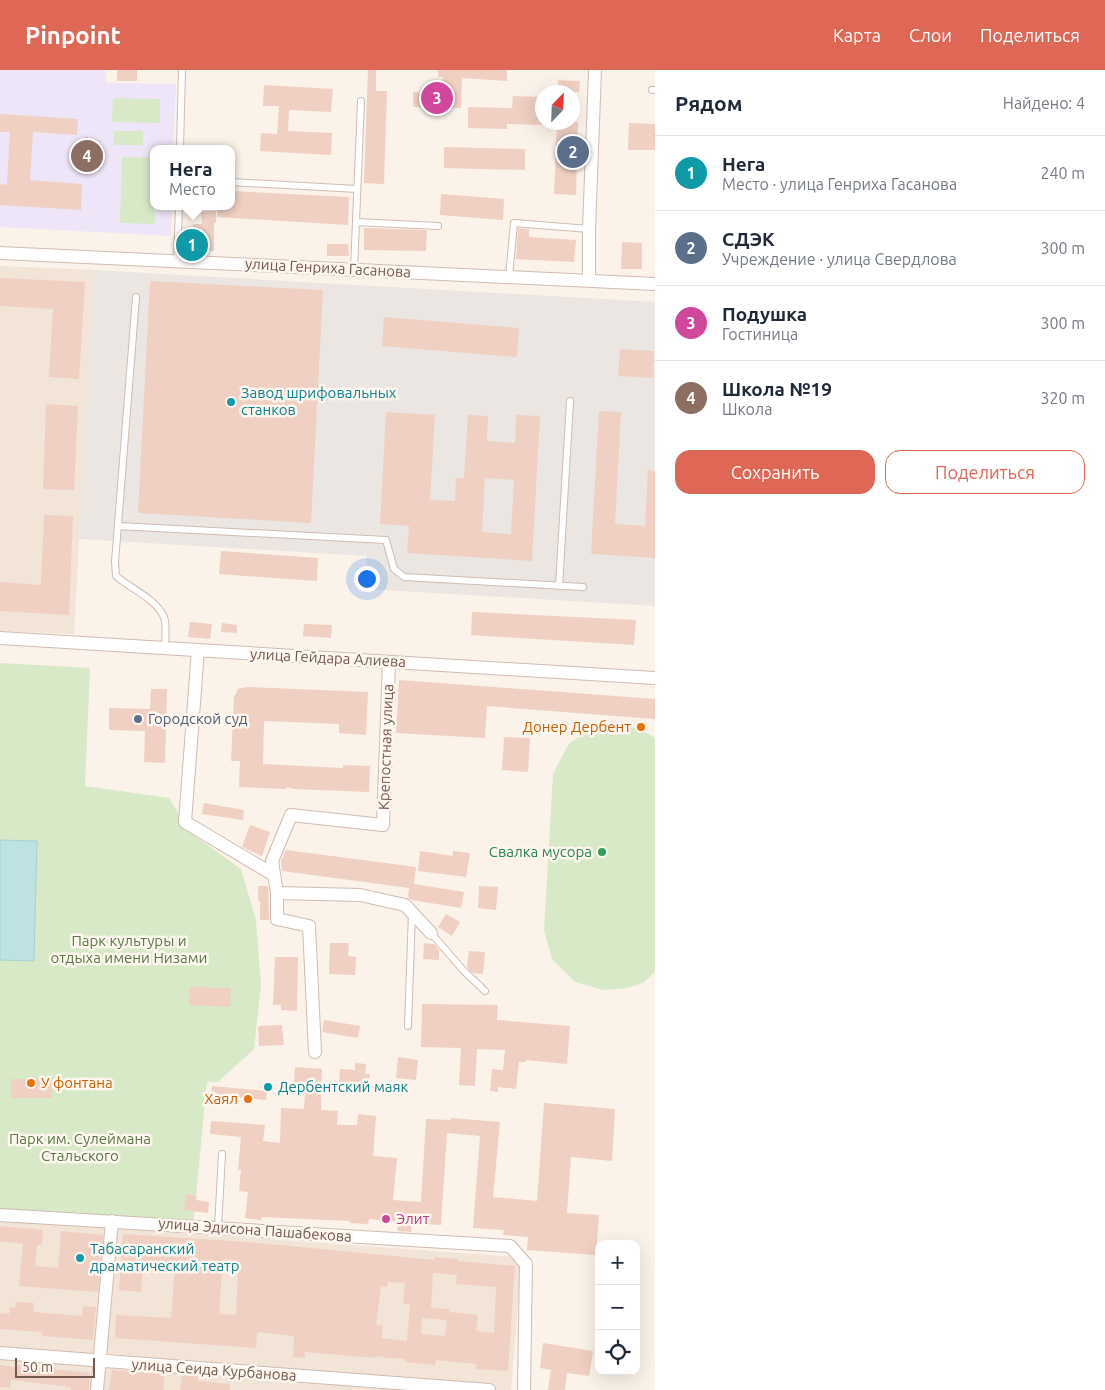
<!DOCTYPE html>
<html lang="ru">
<head>
<meta charset="utf-8">
<style>
	:root { --surface:#fff; --page:#f2f2f3; --text:#1f2937; --muted:#747a83; --line:#e0e1e3; --accent:#de6756 }
	body { margin:0; font-family:Ubuntu,sans-serif; background:var(--page); color:var(--text) }
	.controls { position:absolute; right:15px; bottom:15px; display:grid; overflow:hidden; border-radius:10px; box-shadow:0 5px 20px #0002 }
	.controls button { width:45px; height:45px; display:grid; place-items:center; padding:0; border:0; border-bottom:1px solid var(--line); background:var(--surface); color:var(--text); font:25px sans-serif }
	.compass { position:absolute; left:535px; top:15px; width:45px; height:45px; border-radius:50%; background:var(--surface); box-shadow:0 5px 20px #0002; rotate:23deg }
	.scale { position:absolute; left:15px; bottom:12px; width:80px; box-sizing:border-box; padding-left:5px; border:2px solid #74584e; border-top:0; font-size:14px; line-height:18px; white-space:nowrap; color:#74584e; -webkit-text-stroke:4px #fef7ef; paint-order:stroke }
	.you { position:absolute; left:366px; top:508px; width:18px; height:18px; margin:-12px; border:4px solid #fff; border-radius:50%; background:#1a73e8; box-shadow:0 0 0 8px #1a73e833 }
	.badge { display:grid; place-items:center; width:32px; height:32px; border-radius:50%; background:var(--accent); color:#fff; font-size:16px; font-weight:700 }
	.pin { position:absolute; translate:-50% -50%; border:2px solid #fff; box-shadow:0 1px 5px #0006 }
	.popup { position:absolute; left:150px; top:75px; width:85px; height:65px; box-sizing:border-box; display:grid; place-content:center; border-radius:10px; background:var(--surface); filter:drop-shadow(0 1px 4px #0005); font-size:16px; white-space:nowrap; color:var(--muted) }
	.popup b { font-size:19px; color:var(--text) }
	.popup::after { content:''; position:absolute; left:50%; top:100%; margin-left:-10px; border:10px solid transparent; border-top-color:var(--surface) }
	.list { margin:0; padding:0; list-style:none }
	h2 { display:flex; justify-content:space-between; align-items:center; height:65px; margin:0; padding:0 20px; font-size:21px }
	h2 small { font-size:16px; font-weight:400; color:var(--muted) }
	.list li { display:grid; grid-template-columns:32px 1fr auto; gap:15px; align-items:center; box-sizing:border-box; height:75px; padding:0 20px; border-top:1px solid var(--line) }
	.list b { display:block; font-size:19px; white-space:nowrap }
	.list p { margin:0; font-size:16px; white-space:nowrap; color:var(--muted) }
	.list em { font-size:16px; font-style:normal; color:var(--muted) }
	.actions { display:flex; gap:10px; padding:15px 20px }
	.actions a { flex:1; padding:11px 0; border:1px solid var(--accent); border-radius:15px; text-align:center; font-size:18px; color:var(--accent) }
	.actions .main { background:var(--accent); color:#fff }
	.icon { flex:none; width:28px; height:28px; fill:none; stroke:currentColor; stroke-width:2; stroke-linecap:round; stroke-linejoin:round }
	.map { position:relative; flex:none; width:655px; height:1320px; overflow:hidden }
	header { display:flex; align-items:center; gap:30px; box-sizing:border-box; height:70px; padding:0 25px; background:var(--accent); color:#fff }
	header strong { font-size:24px }
	nav { display:flex; gap:28px; margin-inline-start:auto; font-size:18px }
	main { display:flex }
	aside { flex:1; background:var(--surface) }
	.map>svg:first-child { display:block }
</style>
</head>
<body>
<header>
<strong>Pinpoint</strong>
<nav><a>Карта</a><a>Слои</a><a>Поделиться</a></nav>
</header>
<main>
<div class="map">
<svg width="655" height="1320" viewBox="0 0 655 1320">
	<rect width="100%" height="100%" fill="#fbf2e9"/>
	<path fill="#f3e4d8" d="M0,196L94,200L74,564L0,561Z
		M0,1150L107,1156L92,1320H0Z
		M116,1158L516,1187L521,1196L511,1320H102Z"/>
	<path fill="#ece6e2" d="M94,200L655,232V536L366,519L367,486L79,469Z"/>
	<path fill="#efe5f8" d="M0,0H105L107,13L176,14L173,79H153V136H172L171,166L0,157Z"/>
	<path fill="#d8e9c8" d="M113,28L160,29V53L112,52Z
		M114,61H143V75H114Z
		M122,87L153,88L155,154L120,153Z
		M0,593L90,598L85,716L169,728L189,762L241,799L256,850L261,915L254,979L218,1012H207L193,1156L0,1145Z
		M605,654C624,654 639,657 655,668V902L643,913L627,918L604,920L575,912L552,889L544,860L553,704L568,675L586,661Z"/>
	<path fill="#bee2e4" stroke="#a5d2d5" d="M0,770L37,771L34,891L0,890Z"/>
	<path fill="#efd0c2" fill-rule="evenodd" d="M117,0H137V11H117Z
		M368,0H376V21H387L384,114L364,113Z
		M438,0H507V11L462,8L461,38L413,37V22L442,23L443,7H438Z
		M558,10L580,11L579,22H558Z
		M264,15L333,19L331,42L289,40L288,61L332,63L331,85L260,81L261,63L277,64L279,36H263Z
		M513,26L542,27V55L507,54V59L468,58V37L512,38Z
		M0,44L78,49L77,65L33,62L30,110L82,114L81,140L0,135V114L7,115L10,62H0Z
		M557,52H578L576,125L554,124Z
		M629,53L655,54V80H628Z
		M444,77L525,79V100L444,98Z
		M231,121L349,127L348,155L217,147L218,136H231Z
		M441,124L504,129L503,150L440,145Z
		M216,141V153H214V181H183V168H193V154H202L201,142Z
		M364,158L427,160L426,181L364,180Z
		M518,158L529,159V167L576,170L574,192L516,189Z
		M622,172L642,173V199H621Z
		M327,174H348L349,186H327Z
		M0,208L85,212L79,309L49,307L53,239L0,236Z
		M150,211L323,220L311,453L138,443Z
		M384,247L519,258L517,287L382,276Z
		M620,279L654,281L653,308L618,306Z
		M46,334L78,336L74,420L43,419Z
		M599,341L621,342L615,454L645,456L648,400L655,401V488L591,484Z
		M386,342L435,345L430,430L455,431L456,408H464L468,345L488,346L487,371L515,373L516,345L540,346L532,491L407,483L409,456L380,454ZM485,408L514,410L511,464L482,462Z
		M44,445L73,446L69,545L0,541V512L41,515Z
		M221,481L318,488L317,511L219,504Z
		M472,542L636,550L634,575L471,565Z
		M190,552L212,554L210,569L188,567Z
		M222,553L237,555V563L221,562Z
		M304,554L332,555L331,568L303,566Z
		M399,610L655,629V649L487,636L485,668L396,663Z
		M247,617L368,622L366,665L339,663V654L264,651L263,694L343,698V695L370,696L369,722L294,719L287,717L286,719L239,717L240,691H231L234,627L238,619Z
		M151,619H167L165,693L144,692L145,661L109,660V638L150,639Z
		M504,667L530,668L528,702L502,700Z
		M204,733L244,740L243,750L202,744Z
		M250,755L270,762L262,786L242,777Z
		M286,780L416,797L414,814L464,822L461,838L412,830L408,828L409,818L282,801L281,791Z
		M420,781L453,786V781L470,783L466,807L418,801Z
		M258,816H268L269,850H260V831H258Z
		M479,816L498,817L496,840L478,838Z
		M446,844L460,852L452,866L438,857Z
		M330,873H349L348,886L356,887L355,905L329,904Z
		M424,873L434,874L439,880V890L423,889Z
		M469,881L485,882L483,904L473,903L467,897Z
		M275,887H298L297,941L281,940V935H273Z
		M190,917L231,918L230,937L189,935Z
		M422,934L498,935L497,950L570,956L567,994L526,990V992H519L516,1019L498,1017V1022L490,1021L492,999L503,1000L505,980L477,979L475,1016L459,1015L461,978L421,977Z
		M324,950L360,956L358,968L322,962Z
		M282,955L284,975L259,976L258,956Z
		M398,987L418,990L416,1010L396,1008Z
		M355,993L366,994L365,1004H370L369,1017L339,1016L340,999L355,1000Z
		M295,997L322,999L321,1040L338,1041L337,1055H357L358,1044L376,1046L373,1086L397,1088L393,1130L421,1132L426,1049L451,1050V1048L500,1052L493,1127L537,1131L544,1033L615,1039L612,1091L571,1087L567,1143L599,1145L596,1185L527,1180L528,1167L503,1165L504,1160L473,1158L480,1066L447,1063L441,1155L412,1153L411,1162L397,1161L398,1152L369,1149L368,1154L350,1153V1151L262,1147L261,1150L245,1148L248,1122L239,1121L241,1100H238L241,1067L210,1064L211,1051L265,1055L263,1071L280,1073L281,1038L304,1039L306,1013L294,1012Z
		M11,1009H52V1028H11Z
		M212,1016L267,1021L266,1030L211,1025Z
		M186,1124L197,1126L196,1130L209,1132L208,1143L184,1140Z
		M0,1156L43,1160L42,1175H37L35,1196L58,1198L61,1161L103,1165L98,1222L19,1216L23,1174L0,1171Z
		M123,1164L248,1172L434,1190V1187L458,1189V1191L515,1196L508,1301L476,1299L477,1294L436,1290L435,1295L405,1292V1289L390,1288L376,1286L375,1288L305,1282V1288L293,1287L294,1266L257,1262L256,1278L115,1268L116,1245L171,1248L175,1197L143,1195L141,1222L119,1220ZM222,1200L238,1201L236,1245L219,1244ZM433,1203L457,1205L456,1214L496,1217L494,1263L476,1261L478,1245L449,1242L450,1239L431,1238ZM388,1212L405,1213L403,1234H410L407,1271L381,1268L383,1256L376,1255L381,1216L387,1217ZM422,1248L447,1250L445,1266L421,1264Z
		M16,1232L34,1233L33,1242L82,1246L83,1236L96,1237L93,1270L42,1266V1262L0,1259V1243L9,1244L10,1237L15,1238Z
		M543,1273L593,1281L589,1306L567,1303L565,1320H548L551,1300L540,1298Z
		M0,1295L17,1297L18,1295L90,1303L89,1320H71V1317L11,1310L10,1318L0,1317Z
		M112,1300L165,1304L163,1320H109Z
		M182,1305L198,1306V1311L230,1314V1320H180Z"/>
	<g fill="none" stroke-linecap="round" stroke-linejoin="round">
		<g stroke="#cfbcb2" stroke-width="8">
			<path id="lane" d="M652,20H655
				M180,79L182,0
				M231,112L357,119
				M356,152L438,156
				M177,191L179,136
				M354,199L361,31
				M509,206L514,153L589,159
				M136,227L115,492L116,506C131,519 155,528 164,547C167,555 165,569 165,578
				M118,456L386,470L394,499L404,507L583,517
				M559,516L570,331
				M431,863L464,901L485,921
				M408,956L412,843
				M218,1158L222,1084"/>
		</g>
		<g stroke="#cfbcb2" stroke-width="14">
			<path id="street" d="M0,183L655,214
				M589,211V159L595,0
				M0,568L655,608
				M198,580L185,752L274,805
				M389,592L383,755L291,745L272,791L277,823L360,825L405,835L431,863
				M277,823V849L309,856L315,982
				M0,1145L510,1176L526,1194L524,1320
				M0,1283L489,1320
				M97,1320L112,1151"/>
		</g>
		<use href="#lane" stroke="#fff" stroke-width="6"/>
		<use href="#street" stroke="#fff" stroke-width="12"/>
	</g>
	<g fill="#0f9aa8" stroke="#fef7ef" stroke-width="2">
		<circle cx="231" cy="332" r="5"/>
		<circle cx="268" cy="1017" r="5"/>
		<circle cx="80" cy="1188" r="5"/>
	</g>
	<circle fill="#5c6f8a" stroke="#fef7ef" stroke-width="2" cx="138" cy="649" r="5"/>
	<g fill="#e8710a" stroke="#fef7ef" stroke-width="2">
		<circle cx="641" cy="657" r="5"/>
		<circle cx="31" cy="1013" r="5"/>
		<circle cx="248" cy="1029" r="5"/>
	</g>
	<circle fill="#2e9e5b" stroke="#fef7ef" stroke-width="2" cx="602" cy="782" r="5"/>
	<circle fill="#d1479c" stroke="#fef7ef" stroke-width="2" cx="386" cy="1149" r="5"/>
	<g text-anchor="middle" stroke-width="5" stroke-linejoin="round" paint-order="stroke">
		<g font-size="15" fill="#74584e" stroke="#fef7ef">
			<text transform="translate(328 198) rotate(3)" y="5">улица Генриха Гасанова</text>
			<text transform="translate(328 588) rotate(3)" y="5">улица Гейдара Алиева</text>
			<text transform="translate(386 677) rotate(-88)" y="5">Крепостная улица</text>
			<text transform="translate(255 1160) rotate(4)" y="5">улица Эдисона Пашабекова</text>
			<text transform="translate(214 1300) rotate(4)" y="5">улица Сеида Курбанова</text>
		</g>
		<g font-size="15" fill="#0d838f" stroke="#fef7ef" text-anchor="start">
			<text x="241" y="328">Завод шрифовальных<tspan x="241" dy="17">станков</tspan></text>
			<text x="278" y="1022">Дербентский маяк</text>
			<text x="90" y="1184">Табасаранский<tspan x="90" dy="17">драматический театр</tspan></text>
		</g>
		<g font-size="15" fill="#4e5e75" stroke="#fef7ef" text-anchor="start">
			<text x="148" y="654">Городской суд</text>
		</g>
		<g font-size="15" fill="#c56008" stroke="#fef7ef" text-anchor="end">
			<text x="631" y="662">Донер Дербент</text>
			<text x="41" y="1018" text-anchor="start">У фонтана</text>
			<text x="238" y="1034">Хаял</text>
		</g>
		<g font-size="15" fill="#27864d" stroke="#fef7ef" text-anchor="end">
			<text x="592" y="787">Свалка мусора</text>
		</g>
		<g font-size="15" fill="#5a7946" stroke="#fef7ef">
			<text x="129" y="876">Парк культуры и<tspan x="129" dy="17">отдыха имени Низами</tspan></text>
			<text x="80" y="1074">Парк им. Сулеймана<tspan x="80" dy="17">Стальского</tspan></text>
		</g>
		<g font-size="15" fill="#b23c85" stroke="#fef7ef" text-anchor="start">
			<text x="396" y="1154">Элит</text>
		</g>
	</g>
</svg>
<div class="controls">
<button>+</button>
<button>−</button>
<button><svg class="icon" aria-label="locate" viewBox="0 0 24 24"><circle cx="12" cy="12" r="6"/><path d="M12 2v4M12 18v4M2 12h4M18 12h4"/></svg></button>
</div>
<svg class="compass" viewBox="-18 -18 36 36"><path d="M0-13l5 13h-10z" fill="#e53935"/><path d="M0 13l5-13h-10z" fill="#747a83"/></svg>
<div class="scale">50 m</div>
<div class="you"></div>
<div class="pin badge" style="left:192px;top:175px;background:#0f9aa8">1</div>
<div class="popup"><b>Нега</b>Место</div>
<div class="pin badge" style="left:573px;top:82px;background:#5c6f8a">2</div>
<div class="pin badge" style="left:437px;top:28px;background:#d1479c">3</div>
<div class="pin badge" style="left:87px;top:86px;background:#8d6e63">4</div>
</div>
<aside>
<h2>Рядом<small>Найдено: 4</small></h2>
<ul class="list">
<li><span class="badge" style="background:#0f9aa8">1</span><div><b>Нега</b><p>Место · улица Генриха Гасанова</p></div><em>240 m</em></li>
<li><span class="badge" style="background:#5c6f8a">2</span><div><b>СДЭК</b><p>Учреждение · улица Свердлова</p></div><em>300 m</em></li>
<li><span class="badge" style="background:#d1479c">3</span><div><b>Подушка</b><p>Гостиница</p></div><em>300 m</em></li>
<li><span class="badge" style="background:#8d6e63">4</span><div><b>Школа №19</b><p>Школа</p></div><em>320 m</em></li>
</ul>
<div class="actions"><a class="main">Сохранить</a><a>Поделиться</a></div>
</aside>
</main>
</body>
</html>
